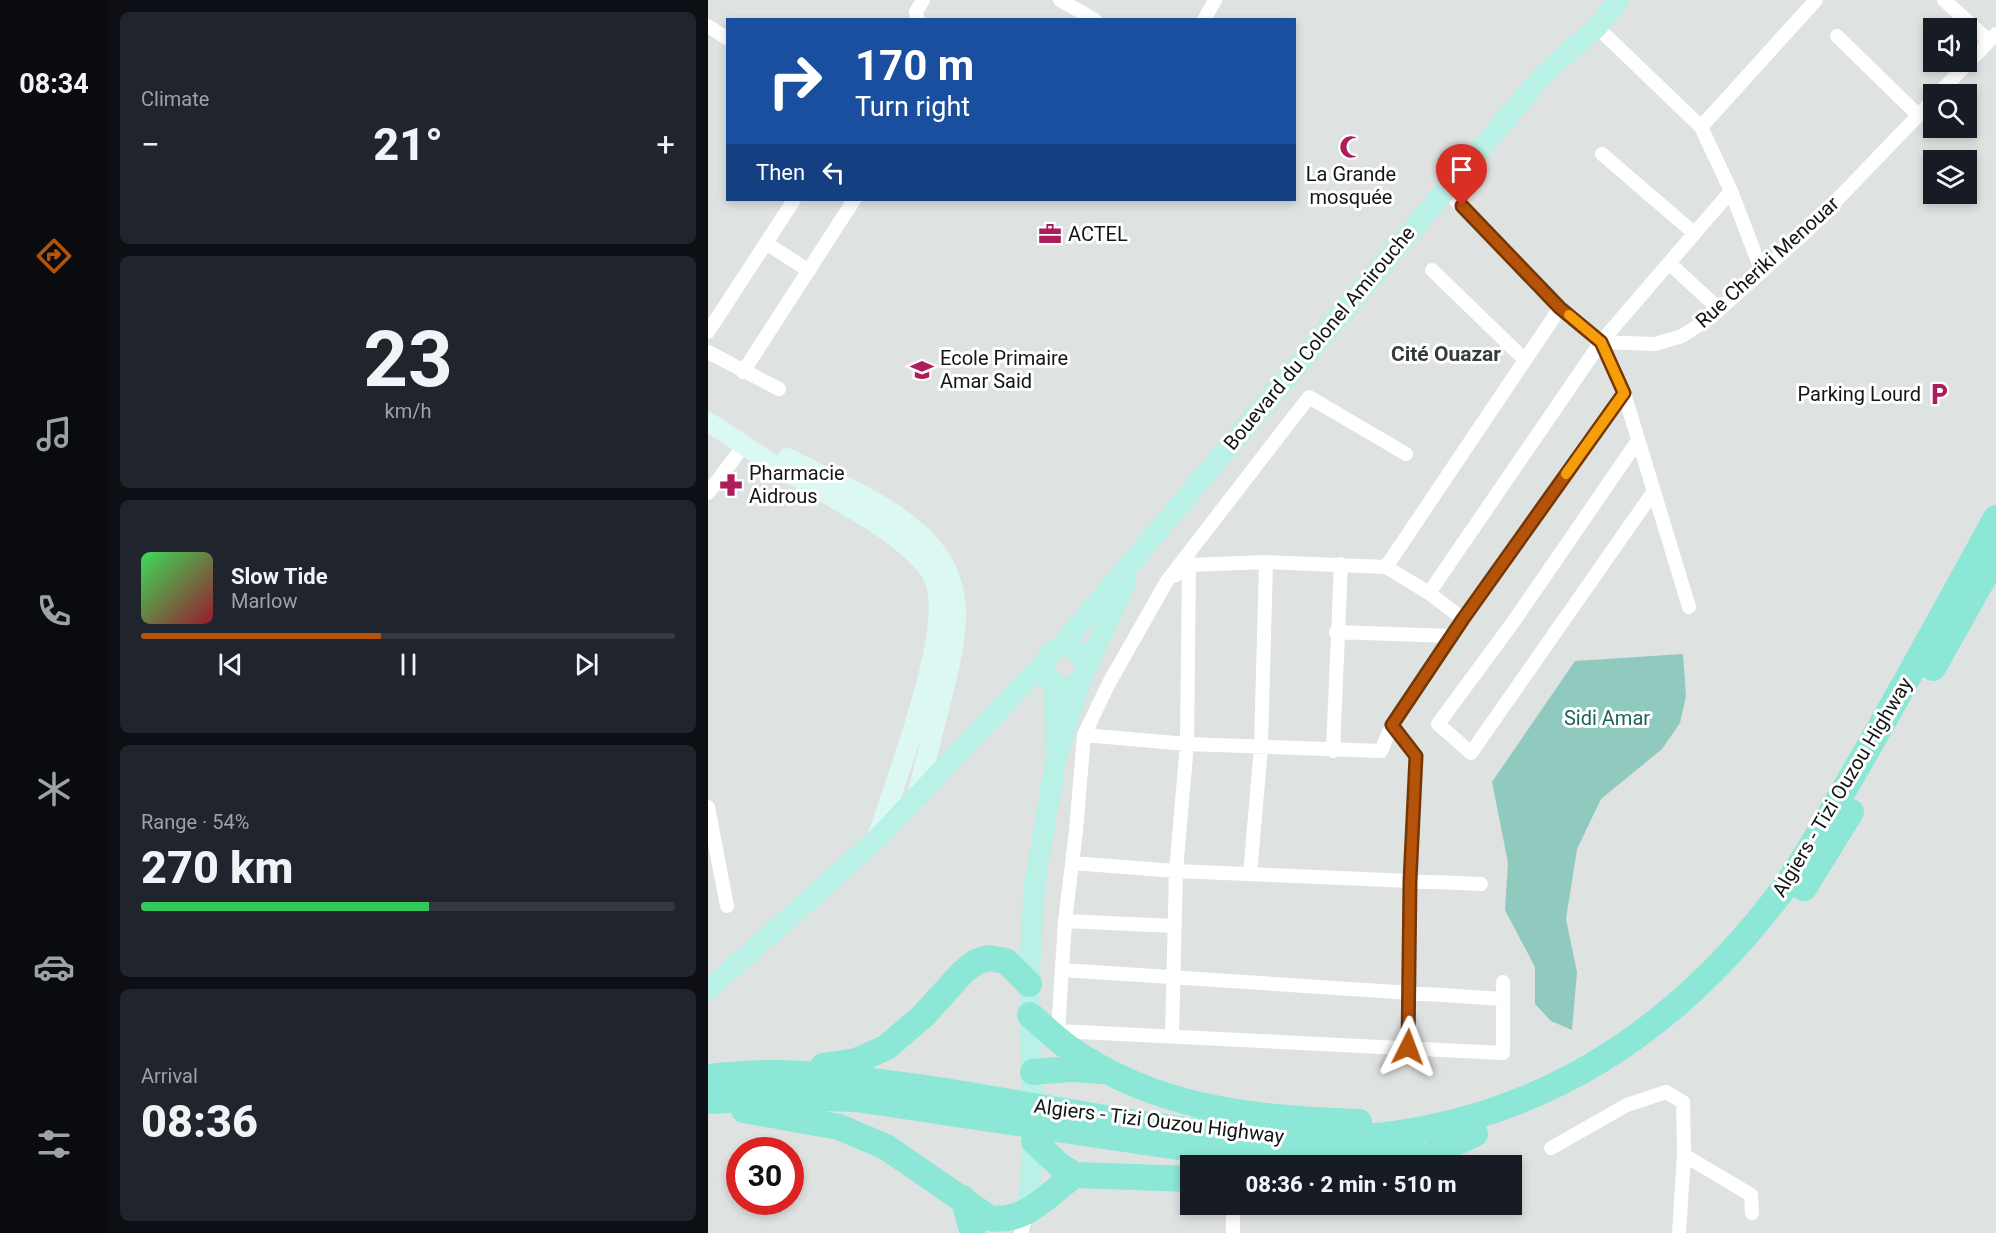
<!DOCTYPE html>
<html lang="en">
<head>
<meta charset="utf-8">
<style>
	body { margin:0; font-family:Roboto,sans-serif; background:#20242c; color:#f1f3f6; height:100vh; display:flex; flex-direction:column; font-size:22px; white-space:nowrap }
	* { box-sizing:border-box; margin:0 }
	p { font-size:20px; color:#9ea1a6 }
	.icon { flex:none; width:33px; height:33px; fill:none; stroke:currentColor; stroke-width:2; stroke-linecap:round; stroke-linejoin:round }
	.map { position:relative; flex:1; overflow:hidden }
	.sheet { display:flex; flex-direction:column; gap:12px; padding:12px; background:#0d0f14; width:600px }
	.sheet>* { flex:none }
	.banner { position:absolute; left:18px; top:18px; width:570px; height:183px; border-radius:0px; box-shadow:0 3px 9px #0003; background:#1a4fa0; color:#fff; overflow:hidden }
	.controls { position:absolute; left:1215px; top:18px; display:grid; gap:12px }
	.controls a { display:grid; place-items:center; width:54px; height:54px; border-radius:0px; background:#171b24; box-shadow:0 3px 9px #0003; font-size:30px }
	.speed { position:absolute; left:18px; top:1137px; display:flex; gap:12px; font-size:30px; font-weight:700; text-align:center }
	.speed>* { display:grid; place-content:center; width:78px; height:78px; border-radius:50%; background:#171b24; box-shadow:0 3px 9px #0003; line-height:1 }
	.speed .limit { border:9px solid #d22; background:#fff; color:#111 }
	.pin { position:absolute; display:grid; place-items:center; width:51px; height:51px; color:#fff; margin:-62px -26px; border-radius:50% 50% 50% 0; rotate:-45deg; box-shadow:0 0 6px #0007 }
	.pin .icon { rotate:45deg }
	.me { position:absolute; width:66px; margin:-33px; rotate:3deg; stroke-linejoin:round; filter:drop-shadow(0 0 4px #0008) }
	.turn { display:flex; align-items:center; gap:21px; height:126px; padding:0 30px; font-size:27px }
	.turn .icon { width:78px; height:78px; stroke-width:2.5 }
	.turn b { display:block; font-size:42px; line-height:51px }
	.then { display:flex; align-items:center; height:57px; padding:0 30px; background:#0003; gap:12px; font-size:22px }
	.big { font-size:45px; font-weight:800; line-height:1.1 }
	.sheet .tile { flex:1; display:flex; flex-direction:column; justify-content:center; gap:9px; min-width:0; padding:0 21px; border-radius:9px; background:#20242c }
	.sheet .dial { align-items:center; gap:0 }
	.dial b { font-size:78px; line-height:1 }
	.song { display:flex; align-items:center; gap:18px }
	.cover { width:72px; height:72px; border-radius:9px; background:linear-gradient(135deg,hsl(130 70% 55%),hsl(350 70% 35%)) }
	.played { height:6px; border-radius:3px; background:linear-gradient(90deg,#b45309 45%,#363941 45%) }
	.keys { display:flex; justify-content:space-around; direction:ltr }
	.heat { display:flex; justify-content:space-between; align-items:center; font-size:33px; direction:ltr }
	.charge { height:9px; border-radius:4px; background:linear-gradient(90deg,#34c759 54%,#363941 0) }
	.trip { position:absolute; left:472px; top:1155px; width:342px; height:60px; border-radius:0px; background:#171b24; box-shadow:0 3px 9px #0003; font-weight:800; line-height:60px; text-align:center }
	main { display:flex; flex:1; min-height:0 }
	.tabs { display:flex; flex-direction:column; width:108px; justify-content:space-around; align-items:center; background:#090b0e; color:#9ea1a6 }
	.tabs .icon { width:42px; height:42px }
	.tabs .active { color:#b45309 }
	.tabs b { font-size:27px; color:#f1f3f6 }
	.map>svg:first-child { display:block }
</style>
</head>
<body>
<main>
<nav class="tabs">
<b>08:34</b>
<svg class="icon active" aria-label="directions" viewBox="0 0 24 24"><path d="M12 3l9 9-9 9-9-9zM9 14v-3h6M13 9l2 2-2 2"/></svg>
<svg class="icon" aria-label="music" viewBox="0 0 24 24"><path d="M9 18V5l10-2v13"/><circle cx="6" cy="18" r="3"/><circle cx="16" cy="16" r="3"/></svg>
<svg class="icon" aria-label="phone" viewBox="0 0 24 24"><path d="M5 4h4l2 5-3 2q2 4 5 5l2-3 5 2v4C11 20 4 13 5 4z"/></svg>
<svg class="icon" aria-label="climate" viewBox="0 0 24 24"><path d="M12 3v18M4 7l16 10M4 17L20 7"/></svg>
<svg class="icon" aria-label="car" viewBox="0 0 24 24"><path d="M5 17H2v-5l4-1 3-4h7l3 4 3 1v5h-3M9 17h6M6 11h13"/><circle cx="7" cy="17" r="2"/><circle cx="17" cy="17" r="2"/></svg>
<svg class="icon" aria-label="filters" viewBox="0 0 24 24"><path d="M4 7h16M4 17h16"/><circle cx="9" cy="7" r="2"/><circle cx="15" cy="17" r="2"/></svg>
</nav>
<section class="sheet">
<div class="tile"><p>Climate</p>
<div class="heat"><a>−</a><b class="big">21°</b><a>+</a></div>
</div>
<div class="tile dial"><b>23</b><p>km/h</p></div>
<div class="tile">
<div class="song"><i class="cover"></i><div><b>Slow Tide</b><p>Marlow</p></div></div>
<div class="played"></div>
<div class="keys"><svg class="icon" aria-label="previous" viewBox="0 0 24 24"><path d="M18 5L8 12l10 7zM5 5v14"/></svg><svg class="icon" aria-label="pause" viewBox="0 0 24 24"><path d="M8 5v14M16 5v14"/></svg><svg class="icon" aria-label="next" viewBox="0 0 24 24"><path d="M6 5l10 7-10 7zM19 5v14"/></svg></div>
</div>
<div class="tile"><p>Range · 54%</p><b class="big">270 km</b><div class="charge"></div></div>
<div class="tile"><p>Arrival</p><b class="big">08:36</b></div>
</section>
<div class="map">
<svg width="1288" height="1233" viewBox="0 0 1288 1233">
	<rect width="100%" height="100%" fill="#dee2e1"/>
	<path fill="#90cabe" d="M975 654 978 696 972 723 954 749 893 799 869 849 858 919 869 972 864 1030 843 1021 827 1004V967L797 910 800 863 784 782 867 661Z"/>
	<g fill="none" stroke-linecap="round" stroke-linejoin="round">
		<path stroke="#fff" stroke-width="14" d="M352 0 387 20
			M1236 0 1281 41
			M210 20 208 12 215 0
			M496 20 507 0
			M0 26 20 39
			M889 27 993 127 1108 0
			M1129 36 1210 115
			M1230 94 1288 34
			M993 127 1023 191 1054 272
			M894 154 986 233
			M737 189 852 308 893 342 947 344 974 336 1003 317 1099 231 1226 99
			M58 243 101 271
			M961 263 1011 309
			M724 270 816 359
			M0 332 86 200
			M893 342 916 393 981 607
			M0 352 71 389
			M35 372 146 200
			M929 442 806 621 730 724 763 753 946 491
			M698 454 601 397 459 581 401 683 376 735 368 831 357 921 350 1031 795 1053V982
			M0 493 37 444
			M678 567 721 593 755 619
			M468 575 481 565 558 562 678 567 852 308
			M721 593 893 342 1023 191
			M628 632 743 636
			M684 725 708 756 702 881 700 1047
			M376 735 479 744 673 751 684 725 743 636 916 393
			M625 751 633 564
			M0 807 19 906
			M364 863 468 871 773 884
			M542 874 553 747 558 562
			M357 921 466 926
			M355 970 795 999
			M464 1036 468 871 479 744 481 565
			M843 1148 919 1105 958 1092 975 1102 976 1155 971 1233
			M976 1155 1043 1195 1044 1213
			M525 1204V1233
			M313 1233 319 1213"/>
		<path stroke="#dcf8f3" stroke-width="20" d="M0 422C22 435 43 451 65 464 106 489 214 538 228 584 244 637 186 783 169 839
			M79 458C118 478 161 495 196 521 264 571 252 625 234 697 225 731 217 765 208 799"/>
		<path stroke="#baf1e6" stroke-width="21" d="M337 667a20 20 0 1 1 40 0a20 20 0 1 1-40 0Z
			M351 648 835 75 889 27 911 0
			M378 669 418 581
			M346 684 348 746
			M0 990 169 839 339 659
			M319 1213 326 1141 321 984 326 888 348 758 372 682"/>
		<path stroke="#8ce7d6" stroke-width="26" d="M1225 668 1288 556
			M1096 888 1143 812
			M322 1015C335 1026 347 1038 361 1048 448 1109 547 1119 651 1122
			M115 1066 148 1061 179 1047 215 1016 255 972 268 962 280 958 298 961 321 984
			M325 1072 363 1069 395 1071
			M0 1077C21 1075 43 1073 64 1073 117 1073 171 1082 223 1089 326 1105 428 1126 531 1136 752 1158 927 1078 1063 905 1093 868 1116 824 1140 783 1191 696 1239 607 1288 518
			M0 1101 79 1097 148 1099 544 1158 657 1157 704 1148
			M36 1110 131 1127 178 1147 281 1218C317 1224 339 1195 367 1175
			M326 1141 352 1166 367 1175 483 1179
			M697 1166 767 1134
			M255 1198 265 1233"/>
	</g>
	<g fill="none" stroke-linecap="round" stroke-linejoin="round">
		<g stroke="#753606" stroke-width="15">
			<path id="route" d="M700 1047 702 881 708 756 684 725 755 619 916 393 893 342 852 308 754 206"/>
		</g>
		<use href="#route" stroke="#b45309" stroke-width="10"/>
		<path stroke="#f59e0b" stroke-width="10" d="M858 474 916 393 893 342 861 315"/>
	</g>
	<defs>
		<g id="mosque-bare" transform="scale(1.8)"><path d="M3.5-4.9A6 6 0 1 0 3.5 4.9A5 5 0 1 1 3.5-4.9Z" fill="#ab1d5b" stroke="#fff" stroke-width="2.5" paint-order="stroke"/></g>
		<g id="office-bare" transform="scale(1.8)"><path d="M-6-3h4V-5.5h4V-3h4V5H-6ZM-1-4.5V-3h2v-1.5ZM-6 0V1H6V0Z" fill="#ab1d5b" stroke="#fff" stroke-width="2.5" paint-order="stroke"/></g>
		<g id="school-bare" transform="scale(1.8)"><path d="M0-5L7-2L0 1L-7-2ZM-4 1L0 2.5L4 1V4Q0 6-4 4Z" fill="#ab1d5b" stroke="#fff" stroke-width="2.5" paint-order="stroke"/></g>
		<g id="parking-bare" transform="scale(1.8)"><path d="M-3.5-5.5H1a3.5 3.5 0 0 1 0 7H-1V5.5H-3.5ZM-1-3.4V-.6H.8a1.4 1.4 0 0 0 0-2.8Z" fill="#ab1d5b" stroke="#fff" stroke-width="2.5" paint-order="stroke"/></g>
		<g id="pharmacy-bare" transform="scale(1.8)"><path d="M-2-6h4v4h4v4h-4v4h-4v-4h-4v-4h4Z" fill="#ab1d5b" stroke="#fff" stroke-width="2.5" paint-order="stroke"/></g>
	</defs>
	<g fill-rule="evenodd">
		<use href="#mosque-bare" x="643" y="147"/>
		<use href="#office-bare" x="342" y="234"/>
		<use href="#school-bare" x="214" y="370"/>
		<use href="#parking-bare" x="1231" y="394"/>
		<use href="#pharmacy-bare" x="23" y="485"/>
	</g>
	<g text-anchor="middle" stroke-width="6" stroke-linejoin="round" paint-order="stroke">
		<g font-size="20" fill="#141515" stroke="#fff" text-anchor="start">
			<text x="643" y="181" text-anchor="middle">La Grande<tspan x="643" dy="23">mosquée</tspan></text>
			<text x="360" y="241">ACTEL</text>
			<text x="232" y="365">Ecole Primaire<tspan x="232" dy="23">Amar Said</tspan></text>
			<text x="1213" y="401" text-anchor="end">Parking Lourd</text>
			<text x="41" y="480">Pharmacie<tspan x="41" dy="23">Aidrous</tspan></text>
		</g>
		<g font-size="20" fill="#141515" stroke="#fff">
			<text transform="translate(1059 262) rotate(-42)" y="7">Rue Cheriki Menouar</text>
			<text transform="translate(611 338) rotate(-50)" y="7">Bouevard du Colonel Amirouche</text>
			<text transform="translate(1134 787) rotate(-59)" y="7">Algiers - Tizi Ouzou Highway</text>
			<text transform="translate(451 1121) rotate(7)" y="7">Algiers - Tizi Ouzou Highway</text>
		</g>
		<g font-size="20" fill="#1d6257" stroke="#fff">
			<text x="899" y="725">Sidi Amar</text>
		</g>
		<g font-size="21" font-weight="bold" fill="#383b3b" stroke="#fff">
			<text x="738" y="361">Cité Ouazar</text>
		</g>
	</g>
</svg>
<div class="controls">
<a><svg class="icon" aria-label="sound" viewBox="0 0 24 24"><path d="M4 9h4l5-4v14l-5-4H4zM17 9q2 3 0 6"/></svg></a>
<a><svg class="icon" aria-label="search" viewBox="0 0 24 24"><circle cx="10" cy="10" r="6"/><path d="M15 15l6 6"/></svg></a>
<a><svg class="icon" aria-label="layers" viewBox="0 0 24 24"><path d="M12 4l9 5-9 5-9-5zM3 14l9 5 9-5"/></svg></a>
</div>
<div class="speed"><div class="limit">30</div></div>
<div class="pin" style="left:754px;top:206px;background:#d93025"><svg class="icon" aria-label="arrive" viewBox="0 0 24 24"><path d="M6 21V4h12l-3 4 3 4H6"/></svg></div>
<svg class="me" style="left:700px;top:1047px" viewBox="-20 -20 40 40"><path d="M0-17L14 15 0 8-14 15z" fill="#b45309" stroke="#fff" stroke-width="4"/></svg>
<div class="trip">08:36 · 2 min · 510 m</div>
<div class="banner">
<div class="turn"><svg class="icon" aria-label="right" viewBox="0 0 24 24"><path d="M7 20v-9h11M14 6l5 5-5 5"/></svg><div><b>170 m</b>Turn right</div></div>
<div class="then">Then<svg class="icon" aria-label="left" viewBox="0 0 24 24"><path d="M17 20v-9H6M10 6l-5 5 5 5"/></svg></div>
</div>
</div>
</main>
</body>
</html>
